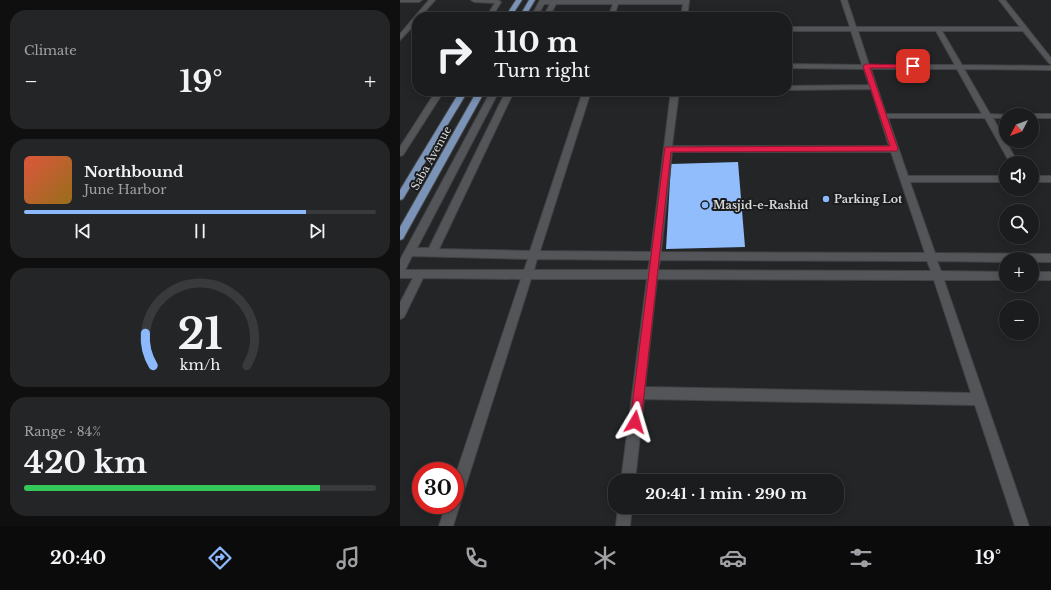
<!DOCTYPE html>
<html lang="en">
<head>
<meta charset="utf-8">
<style>
	body { margin:0; font-family:"Libre Baskerville",serif; background:#242526; color:#f1f3f6; height:100vh; display:flex; flex-direction:column; font-size:15px; white-space:nowrap }
	* { box-sizing:border-box; margin:0 }
	p { font-size:13px; color:#a0a1a4 }
	.icon { flex:none; width:22px; height:22px; fill:none; stroke:currentColor; stroke-width:2; stroke-linecap:round; stroke-linejoin:round }
	.map { position:relative; flex:1; overflow:hidden }
	.sheet { display:flex; flex-direction:column; gap:10px; padding:10px; background:#0f0f10; width:400px }
	.sheet>* { flex:none }
	.top-card { position:absolute; left:12px; top:12px; width:380px; height:84px; border-radius:16px; box-shadow:0 2px 10px #0003,0 0 0 1px #393a3b; background:#1b1c1d; color:#f1f3f6; overflow:hidden }
	.needle { width:26px; rotate:229deg }
	.tools { position:absolute; left:599px; top:108px; display:grid; gap:8px }
	.tools a { display:grid; place-items:center; width:40px; height:40px; border-radius:50%; background:#1b1c1d; box-shadow:0 2px 10px #0003,0 0 0 1px #393a3b; font-size:20px }
	.speed { position:absolute; left:12px; top:462px; display:flex; gap:8px; font-size:20px; font-weight:700; text-align:center }
	.speed>* { display:grid; place-content:center; width:52px; height:52px; border-radius:50%; background:#1b1c1d; box-shadow:0 2px 10px #0003,0 0 0 1px #393a3b; line-height:1 }
	.speed .limit { border:6px solid #d22; background:#fff; color:#111 }
	.pin { position:absolute; display:grid; place-items:center; width:34px; height:34px; color:#fff; margin:-17px; border-radius:8px; box-shadow:0 2px 6px #0006 }
	.me { position:absolute; width:44px; margin:-22px; rotate:7deg; stroke-linejoin:round; filter:drop-shadow(0 0 3px #0008) }
	.turn { display:flex; align-items:center; gap:14px; height:84px; padding:0 16px; font-size:18px }
	.turn .icon { width:52px; height:52px; stroke-width:2.5 }
	.turn b { display:block; font-size:28px; line-height:34px }
	.big { font-size:30px; font-weight:700; line-height:1.1 }
	.sheet .card { flex:1; display:flex; flex-direction:column; justify-content:center; gap:6px; min-width:0; padding:0 14px; border-radius:16px; background:#242526 }
	.sheet .dial { align-items:center; gap:0 }
	.dial svg { height:104px; overflow:visible; fill:none; stroke:#393a3b; stroke-width:7; stroke-linecap:round; text-anchor:middle }
	.dial text { fill:#f1f3f6; stroke:none }
	.song { display:flex; align-items:center; gap:12px }
	.cover { width:48px; height:48px; border-radius:6px; background:linear-gradient(135deg,hsl(10 70% 55%),hsl(40 70% 35%)) }
	.played { height:4px; border-radius:2px; background:linear-gradient(90deg,#8cb9fc 80%,#393a3b 80%) }
	.keys { display:flex; justify-content:space-around; direction:ltr }
	.heat { display:flex; justify-content:space-between; align-items:center; font-size:22px; direction:ltr }
	.charge { height:6px; border-radius:3px; background:linear-gradient(90deg,#34c759 84%,#393a3b 0) }
	.trip { position:absolute; left:208px; top:474px; width:236px; height:40px; border-radius:16px; background:#1b1c1d; box-shadow:0 2px 10px #0003,0 0 0 1px #393a3b; font-weight:700; line-height:40px; text-align:center }
	.dock { display:flex; height:64px; justify-content:space-around; align-items:center; background:#0b0b0c; color:#a0a1a4 }
	.dock .icon { width:28px; height:28px }
	.dock .on { color:#8cb9fc }
	.dock b { font-size:18px; color:#f1f3f6 }
	main { display:flex; flex:1; min-height:0 }
	.map>svg:first-child { display:block }
</style>
</head>
<body>
<main>
<section class="sheet">
<div class="card"><p>Climate</p>
<div class="heat"><a>−</a><b class="big">19°</b><a>+</a></div>
</div>
<div class="card">
<div class="song"><i class="cover"></i><div><b>Northbound</b><p>June Harbor</p></div></div>
<div class="played"></div>
<div class="keys"><svg class="icon" aria-label="previous" viewBox="0 0 24 24"><path d="M18 5L8 12l10 7zM5 5v14"/></svg><svg class="icon" aria-label="pause" viewBox="0 0 24 24"><path d="M8 5v14M16 5v14"/></svg><svg class="icon" aria-label="next" viewBox="0 0 24 24"><path d="M6 5l10 7-10 7zM19 5v14"/></svg></div>
</div>
<div class="card dial"><svg viewBox="0 0 100 80">
<path d="M14 69A42 42 0 1 1 86 69"/>
<path d="M14 69A42 42 0 0 1 8 44" stroke="#8cb9fc"/>
<text x="50" y="56" font-size="32" font-weight="700">21</text>
<text x="50" y="72" font-size="11">km/h</text>
</svg></div>
<div class="card"><p>Range · 84%</p><b class="big">420 km</b><div class="charge"></div></div>
</section>
<div class="map">
<svg width="651" height="526" viewBox="0 0 651 526">
	<rect width="100%" height="100%" fill="#242527"/>
	<path fill="#92bdfd" d="M338 162 345 247 266 249 271 164Z"/>
	<g fill="none" stroke-linecap="round" stroke-linejoin="round">
		<g stroke="#424345" stroke-width="2">
			<path id="minor" d="M0 0H22L19 2H0Z
				M29 0H35L20 17H17V22L0 40V34Z
				M71 0H98L101 2 92 17H86L95 3 74 2Z
				M140 0H289V2L287 17H281L283 4H218L214 17H208L213 4H156L149 17H143L150 4H144L137 17H131Z
				M441 0H447L456 27H620L599 0H605L651 58V64L649 63 623 31H542L562 65 651 66V70L564 69 590 114 609 115H606V118H593L618 163H610L585 118H488L508 176H606V182H510L535 253 651 254V262H632V259H606V262L537 261 541 271 606 272V280H544L629 526H615L575 405 244 399 235 481H221L247 279H131L53 526H39L46 505H55V477L121 279 23 278 4 317 0 319V303L13 278H0V260L91 91H99L17 248H29L106 91H114L39 249 130 251 183 91H191L140 251 251 252 271 91H279L272 146H489L471 89 387 90V86L469 85 464 69 387 68V64L462 65 451 31H387V27H450ZM458 31H536L555 65H469ZM471 69H557L582 114H486ZM272 152H491L525 253 261 252ZM12 256 128 259 124 270H5ZM137 259 250 260 248 270H134ZM260 260 527 261 531 271 258 270ZM257 279 534 280 571 393 245 387Z
				M36 91H44L3 155 0 156V147Z
				M632 114H651V118H632V115H629Z
				M632 176H651V182H632Z
				M632 272H651V280H632Z
				M218 507H232L230 526H216Z"/>
		</g>
		<g stroke="#424345" stroke-width="2">
			<path id="major" d="M116 0H122L111 17H105Z
				M129 0H135L125 17H119Z
				M60 91H68L3 199 0 200V190Z
				M77 91H85L3 239 0 240V227Z"/>
		</g>
		<use href="#minor" fill="#545558" fill-rule="evenodd"/>
		<use href="#major" fill="#7b93b7" fill-rule="evenodd"/>
	</g>
	<path fill="#e11d48" stroke="#92132f" d="M466 64 513 65 516 66 513 68H470L498 149 497 151 271 152 241 422 239 426 235 428 231 426 230 422 265 147 490 146 463 66Z"/>
	<g fill="#8cb9fc" stroke="#1a1c1e" stroke-width="1.5">
		<circle cx="426" cy="199" r="4"/>
		<circle cx="305" cy="205" r="4"/>
	</g>
	<g text-anchor="middle" stroke-width="4" stroke-linejoin="round" paint-order="stroke">
		<g font-size="11" fill="#d8d8da" stroke="#1a1c1e">
			<text transform="translate(31 158) rotate(-61)" y="4">Saba Avenue</text>
		</g>
		<g font-size="11" font-weight="bold" fill="#d8d8da" stroke="#1a1c1e" text-anchor="start">
			<text x="434" y="203">Parking Lot</text>
			<text x="313" y="209">Masjid-e-Rashid</text>
		</g>
	</g>
</svg>
<div class="tools">
<a><svg class="needle" viewBox="-14 -14 28 28"><path d="M0-13l5 13h-10z" fill="#e53935"/><path d="M0 13l5-13h-10z" fill="#a0a1a4"/></svg></a>
<a><svg class="icon" aria-label="sound" viewBox="0 0 24 24"><path d="M4 9h4l5-4v14l-5-4H4zM17 9q2 3 0 6"/></svg></a>
<a><svg class="icon" aria-label="search" viewBox="0 0 24 24"><circle cx="10" cy="10" r="6"/><path d="M15 15l6 6"/></svg></a>
<a>+</a>
<a>−</a>
</div>
<div class="speed"><div class="limit">30</div></div>
<div class="pin" style="left:513px;top:66px;background:#d93025"><svg class="icon" aria-label="arrive" viewBox="0 0 24 24"><path d="M6 21V4h12l-3 4 3 4H6"/></svg></div>
<svg class="me" style="left:235px;top:422px" viewBox="-20 -20 40 40"><path d="M0-17L14 15 0 8-14 15z" fill="#e11d48" stroke="#fff" stroke-width="4"/></svg>
<div class="trip">20:41 · 1 min · 290 m</div>
<div class="top-card">
<div class="turn"><svg class="icon" aria-label="right" viewBox="0 0 24 24"><path d="M7 20v-9h11M14 6l5 5-5 5"/></svg><div><b>110 m</b>Turn right</div></div>
</div>
</div>
</main>
<nav class="dock">
<b>20:40</b>
<svg class="icon on" aria-label="directions" viewBox="0 0 24 24"><path d="M12 3l9 9-9 9-9-9zM9 14v-3h6M13 9l2 2-2 2"/></svg>
<svg class="icon" aria-label="music" viewBox="0 0 24 24"><path d="M9 18V5l10-2v13"/><circle cx="6" cy="18" r="3"/><circle cx="16" cy="16" r="3"/></svg>
<svg class="icon" aria-label="phone" viewBox="0 0 24 24"><path d="M5 4h4l2 5-3 2q2 4 5 5l2-3 5 2v4C11 20 4 13 5 4z"/></svg>
<svg class="icon" aria-label="climate" viewBox="0 0 24 24"><path d="M12 3v18M4 7l16 10M4 17L20 7"/></svg>
<svg class="icon" aria-label="car" viewBox="0 0 24 24"><path d="M5 17H2v-5l4-1 3-4h7l3 4 3 1v5h-3M9 17h6M6 11h13"/><circle cx="7" cy="17" r="2"/><circle cx="17" cy="17" r="2"/></svg>
<svg class="icon" aria-label="filters" viewBox="0 0 24 24"><path d="M4 7h16M4 17h16"/><circle cx="9" cy="7" r="2"/><circle cx="15" cy="17" r="2"/></svg>
<b>19°</b>
</nav>
</body>
</html>
